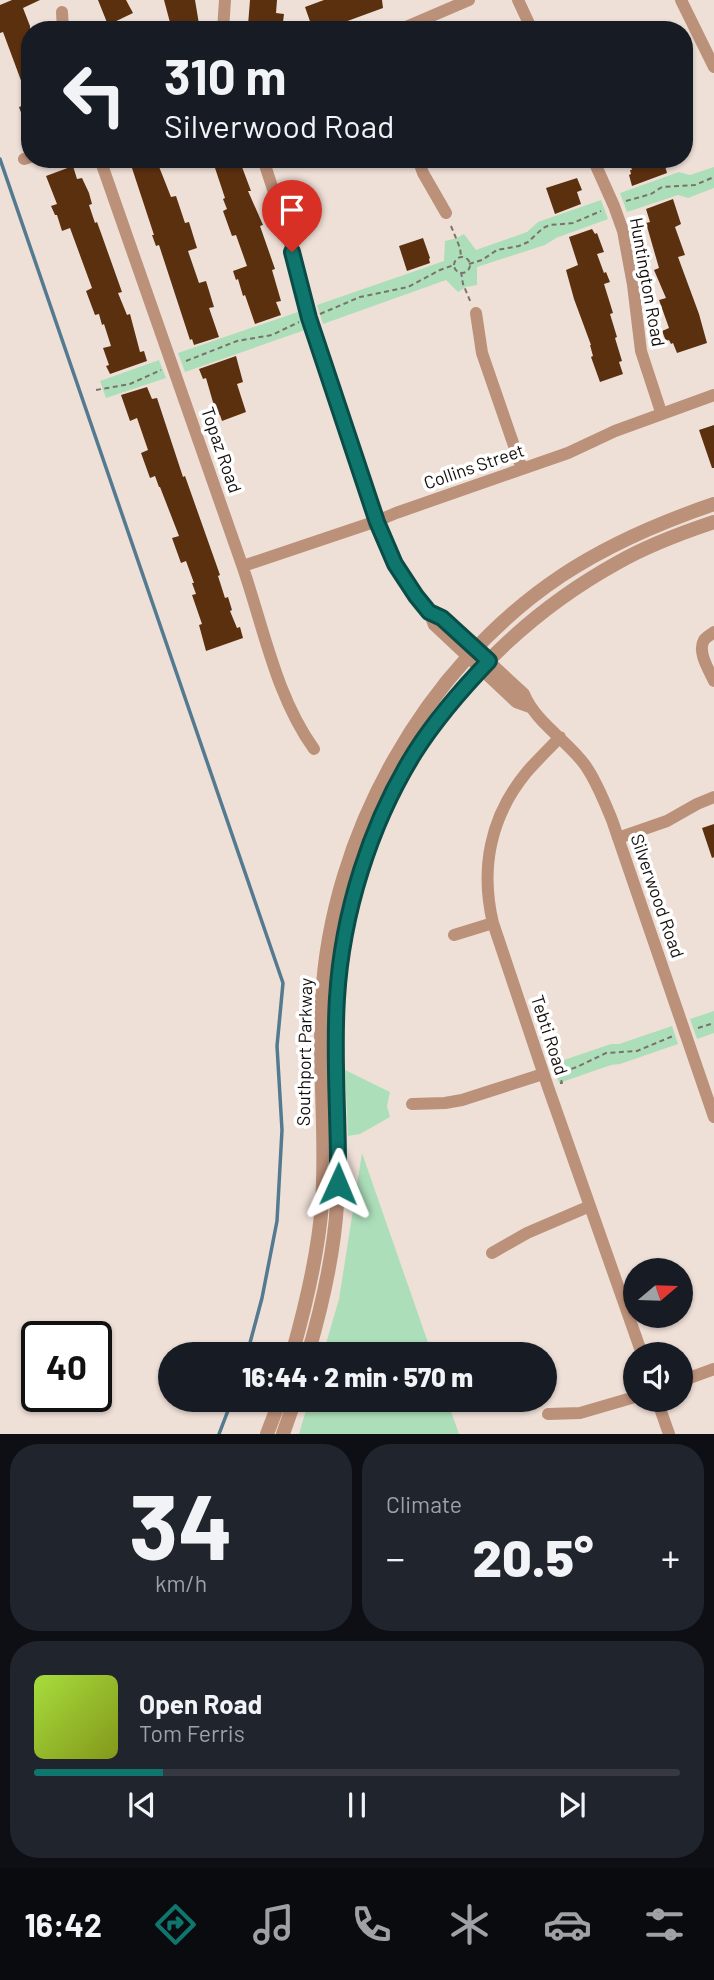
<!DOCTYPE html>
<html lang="en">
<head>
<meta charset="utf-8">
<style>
	body { margin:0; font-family:Barlow,sans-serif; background:#20242c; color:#f1f3f6; height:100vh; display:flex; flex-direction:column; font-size:26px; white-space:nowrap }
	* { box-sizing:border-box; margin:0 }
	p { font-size:23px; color:#9ea1a6 }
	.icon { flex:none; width:38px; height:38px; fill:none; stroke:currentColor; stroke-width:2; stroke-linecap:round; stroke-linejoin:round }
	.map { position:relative; height:1434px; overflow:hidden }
	.panel { display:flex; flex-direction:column; gap:10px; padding:10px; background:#0d0f14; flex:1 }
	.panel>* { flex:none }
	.banner { position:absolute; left:21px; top:21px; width:672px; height:147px; border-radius:28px; box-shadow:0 2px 5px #0004; background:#171b24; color:#f1f3f6; overflow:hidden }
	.needle { width:46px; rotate:71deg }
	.controls { position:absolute; left:623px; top:1258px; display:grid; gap:14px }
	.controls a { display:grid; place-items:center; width:70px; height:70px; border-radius:50%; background:#171b24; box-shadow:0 2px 5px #0004; font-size:35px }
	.speed { position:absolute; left:21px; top:1321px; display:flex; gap:14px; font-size:35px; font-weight:700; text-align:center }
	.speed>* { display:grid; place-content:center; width:91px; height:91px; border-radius:50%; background:#171b24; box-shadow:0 2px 5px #0004; line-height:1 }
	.speed .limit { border:4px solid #111; border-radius:10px; background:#fff; color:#111 }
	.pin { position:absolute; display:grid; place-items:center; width:60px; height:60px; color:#fff; margin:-72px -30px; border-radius:50% 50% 50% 0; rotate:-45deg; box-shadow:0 0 7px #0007 }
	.pin .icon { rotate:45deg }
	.me { position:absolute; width:77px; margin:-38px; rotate:1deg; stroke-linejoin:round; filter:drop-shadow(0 0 5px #0008) }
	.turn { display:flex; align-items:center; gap:24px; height:147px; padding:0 28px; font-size:32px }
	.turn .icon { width:91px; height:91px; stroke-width:2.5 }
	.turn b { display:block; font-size:49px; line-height:60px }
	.big { font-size:52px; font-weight:800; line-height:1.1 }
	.panel .tile { flex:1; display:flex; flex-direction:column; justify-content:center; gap:10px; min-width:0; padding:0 24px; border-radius:28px; background:#20242c }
	.panel .dial { align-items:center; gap:0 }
	.dial b { font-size:91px; line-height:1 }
	.song { display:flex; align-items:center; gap:21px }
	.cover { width:84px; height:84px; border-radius:10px; background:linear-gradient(135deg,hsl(80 70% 55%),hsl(70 70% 35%)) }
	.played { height:7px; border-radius:4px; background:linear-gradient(90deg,#0f766e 20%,#363941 20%) }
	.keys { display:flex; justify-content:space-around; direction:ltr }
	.heat { display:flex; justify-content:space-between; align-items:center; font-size:38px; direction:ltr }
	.panel .tiles { flex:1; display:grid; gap:10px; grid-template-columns:1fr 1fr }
	.tile:last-child { grid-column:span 2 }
	.trip { position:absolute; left:158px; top:1342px; width:399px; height:70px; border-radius:35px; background:#171b24; box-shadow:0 2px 5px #0004; font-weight:800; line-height:70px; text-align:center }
	.menu { display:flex; height:112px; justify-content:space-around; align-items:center; background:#090b0e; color:#9ea1a6 }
	.menu .icon { width:49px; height:49px }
	.menu .current { color:#0f766e }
	.menu b { font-size:32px; color:#f1f3f6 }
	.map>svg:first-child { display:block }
</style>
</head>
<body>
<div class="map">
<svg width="714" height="1434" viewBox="0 0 714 1434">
	<rect width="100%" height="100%" fill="#efe0d7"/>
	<path fill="#acdeba" d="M714 167V188L688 198 678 195 627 212 620 193 679 172 690 175Z
		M601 200 608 219 556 238 545 245 477 267V285L466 287 458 292 446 280 323 324 317 305 444 261 445 241 457 238 464 234 476 250 527 232 538 222Z
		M298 312 305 330 185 372 178 353Z
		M159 360 166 378 106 398 100 381Z
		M714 1011V1033L697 1039 690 1019Z
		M672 1026 678 1044 620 1064 611 1065 559 1083 552 1064 611 1044H619Z
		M345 1070 390 1092 387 1106 390 1117 360 1134 348 1136Z
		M362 1153 432 1354H323L339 1299Z
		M309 1400H447L459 1434H299Z"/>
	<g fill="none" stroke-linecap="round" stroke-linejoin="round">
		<path stroke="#537a90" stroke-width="3.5" d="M0 159 283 983 277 1046 282 1130 277 1221 262 1298 247 1354
			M219 1434 232 1400"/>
	</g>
	<path fill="#5b300f" d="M12 0H40L23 8 30 26 29 102 3 32 0 33V5Z
		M98 0H126L133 13 108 25Z
		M164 0H195L200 30H172Z
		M250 0H277L276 13 284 14 282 30H256V25H248Z
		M324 0H382L383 8 342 23 341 21 313 30 305 7Z
		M30 103V134H29L19 107Z
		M129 159H156L171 197 176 196 185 223 189 222 197 248 188 251 199 283 206 281 214 307 209 308 219 337 194 345 192 339 190 340 159 245 156 246 152 235H154Z
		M212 159H239L251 191H248L263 225 260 226 275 269 272 270 281 301 276 302 281 315 255 324 245 295 243 296 238 279 236 280 233 271 247 266 236 235 232 236 223 211 227 209 223 199 225 198Z
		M628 159H663L667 173 632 186 629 175 631 174 630 170H632Z
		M73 166 77 179 82 178 89 193 92 204 89 205 95 223 97 222 101 233 122 292 118 293 127 315 130 314 140 352 144 351 147 361 110 374 106 366 109 365 103 348 111 346 104 324 102 325 99 314 95 315 86 291 92 288 70 228 62 231 57 215H55L51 206 57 204 46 176Z
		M577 178 582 190 577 192 581 204 555 214 546 188Z
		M673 199 681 224 675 227 685 255 678 257 699 314 707 343 677 353 673 343 671 344 669 340 666 341 662 331 669 328 659 300 666 298 654 270 659 268 646 223 650 222 646 209Z
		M592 229 595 234 597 233 604 252 597 254 604 273 606 272 610 282 604 284 613 313 610 314 617 337 615 338 622 361 619 362 623 374 600 382 591 357 593 356 590 345H591L574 299 566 270 578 265 569 237Z
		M423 238 430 258 429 259 430 263 407 271 399 246Z
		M236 356 243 382 237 384 246 412 222 421 220 415 217 416 206 378 203 379 199 369Z
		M147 387 152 399 157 398 183 477 185 476 220 575 218 576 225 598 228 597 232 610 230 611 237 628 240 627 243 638 206 651 199 625 202 624 192 595 196 594 192 583H194L186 561 181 563 172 538 179 536 160 487H159L155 476 150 478 141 453 148 450 137 418 130 421 121 395Z
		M714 425V468H712L699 430Z
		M714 824V857L712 858 702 828Z"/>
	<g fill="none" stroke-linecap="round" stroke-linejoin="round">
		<path stroke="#7c726d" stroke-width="2" stroke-dasharray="5 3.5" stroke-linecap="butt" d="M626 201 651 194 662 187 695 185 714 177
			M451 226 460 248 461 256
			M454 265a8 8 0 1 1 16 0a8 8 0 1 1-16 0Z
			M469 264 482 260 497 250 519 246 528 242 543 228 550 225 573 223 601 211
			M461 272 463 284 471 303
			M320 314 360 297 408 287 440 270 454 265
			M186 361 237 341 272 335 299 322
			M96 390 130 384 161 370
			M698 1028 714 1023
			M560 1083H562L559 1073 577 1067 606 1053 637 1051 673 1036"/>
		<path stroke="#bc917a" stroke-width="12" d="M518 0 532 30
			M681 0 714 67
			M62 12 63 30
			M223 30 225 0
			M399 30 469 0
			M24 159 30 157
			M100 159C147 293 194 427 241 562 263 624 275 695 314 749
			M263 159 286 229 309 318 377 521 395 564 429 612
			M418 159 423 173 446 213
			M593 159 614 206 623 231 633 285 641 351 661 412
			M476 313 482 353 522 469
			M243 566 377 521 396 513 568 453 615 431 714 395
			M714 632C713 633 705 638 704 640 697 652 709 670 714 681
			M530 707 516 702 434 625 429 612 442 618 524 694C536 723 567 740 585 765 597 782 604 801 612 820L714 1117
			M560 737C549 749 536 761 526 773 490 817 480 869 493 923L548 1087 642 1354
			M618 838 667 821 697 804 714 797
			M454 935 493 923
			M412 1104 445 1103 462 1100 543 1074
			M492 1253 527 1233 590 1206
			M681 1381 714 1369
			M657 1400 669 1434
			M548 1414 580 1413 635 1397"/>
		<path stroke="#bc917a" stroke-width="14" d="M292 1354C306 1305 318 1255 322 1204 327 1136 318 1067 322 998 331 834 425 667 561 576 609 544 661 522 714 504
			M308 1354C322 1306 334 1255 337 1204 341 1135 332 1067 337 998 349 814 456 652 617 563 648 545 681 533 714 522
			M267 1434 280 1400
			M283 1434 295 1400"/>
	</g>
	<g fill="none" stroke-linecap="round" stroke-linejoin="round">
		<g stroke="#0a4d48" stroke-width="18">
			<path id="route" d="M292 252 309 318 377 522 395 564 416 596 429 612 442 618 489 661C462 689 436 719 415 752 370 824 342 914 337 998 333 1060 339 1122 338 1184"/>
		</g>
		<use href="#route" stroke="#0f766e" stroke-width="12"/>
	</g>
	<g text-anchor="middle" stroke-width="7" stroke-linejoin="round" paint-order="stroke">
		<g font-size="18" fill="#130e0c" stroke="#fff">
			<text transform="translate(647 282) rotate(80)" y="6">Huntington Road</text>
			<text transform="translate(221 450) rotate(71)" y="6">Topaz Road</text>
			<text transform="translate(474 467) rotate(-19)" y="6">Collins Street</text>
			<text transform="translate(657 896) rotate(71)" y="6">Silverwood Road</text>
			<text transform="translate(549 1035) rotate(72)" y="6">Tebti Road</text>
			<text transform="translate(305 1052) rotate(-89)" y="6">Southport Parkway</text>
		</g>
	</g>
</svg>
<div class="controls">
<a><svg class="needle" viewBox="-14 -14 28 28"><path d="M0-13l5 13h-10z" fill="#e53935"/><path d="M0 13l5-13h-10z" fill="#9ea1a6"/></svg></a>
<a><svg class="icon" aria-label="sound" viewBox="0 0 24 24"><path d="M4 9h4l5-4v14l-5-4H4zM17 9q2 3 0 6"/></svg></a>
</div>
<div class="speed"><div class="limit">40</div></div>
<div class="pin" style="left:292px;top:252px;background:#d93025"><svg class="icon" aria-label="arrive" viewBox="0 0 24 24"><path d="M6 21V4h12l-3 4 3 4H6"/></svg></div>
<svg class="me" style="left:338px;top:1184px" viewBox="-20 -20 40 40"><path d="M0-17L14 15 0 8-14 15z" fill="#0f766e" stroke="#fff" stroke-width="4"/></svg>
<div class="trip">16:44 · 2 min · 570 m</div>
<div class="banner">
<div class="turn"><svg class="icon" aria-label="left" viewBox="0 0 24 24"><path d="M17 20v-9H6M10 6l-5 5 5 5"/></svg><div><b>310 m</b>Silverwood Road</div></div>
</div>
</div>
<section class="panel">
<div class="tiles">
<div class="tile dial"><b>34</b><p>km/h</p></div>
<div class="tile"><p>Climate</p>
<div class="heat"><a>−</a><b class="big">20.5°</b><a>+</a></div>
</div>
<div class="tile">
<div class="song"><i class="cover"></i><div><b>Open Road</b><p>Tom Ferris</p></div></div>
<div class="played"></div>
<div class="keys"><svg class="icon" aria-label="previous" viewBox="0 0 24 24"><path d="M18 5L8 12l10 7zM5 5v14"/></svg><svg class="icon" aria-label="pause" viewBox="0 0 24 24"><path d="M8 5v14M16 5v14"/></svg><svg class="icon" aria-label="next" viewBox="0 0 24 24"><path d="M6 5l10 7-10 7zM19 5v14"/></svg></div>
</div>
</div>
</section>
<nav class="menu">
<b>16:42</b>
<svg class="icon current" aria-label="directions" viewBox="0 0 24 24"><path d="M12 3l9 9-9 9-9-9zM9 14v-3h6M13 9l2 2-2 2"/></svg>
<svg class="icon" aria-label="music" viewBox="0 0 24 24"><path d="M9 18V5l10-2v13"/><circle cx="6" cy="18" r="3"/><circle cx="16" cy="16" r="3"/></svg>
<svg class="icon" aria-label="phone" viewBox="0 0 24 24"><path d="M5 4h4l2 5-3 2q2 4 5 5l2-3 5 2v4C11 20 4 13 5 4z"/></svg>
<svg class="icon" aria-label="climate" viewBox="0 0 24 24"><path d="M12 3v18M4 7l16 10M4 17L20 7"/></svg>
<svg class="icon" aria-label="car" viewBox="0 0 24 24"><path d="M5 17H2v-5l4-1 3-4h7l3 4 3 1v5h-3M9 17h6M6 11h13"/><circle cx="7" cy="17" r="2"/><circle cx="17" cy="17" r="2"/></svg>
<svg class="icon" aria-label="filters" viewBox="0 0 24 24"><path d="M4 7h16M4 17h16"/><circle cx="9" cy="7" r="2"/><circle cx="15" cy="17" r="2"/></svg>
</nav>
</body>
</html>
